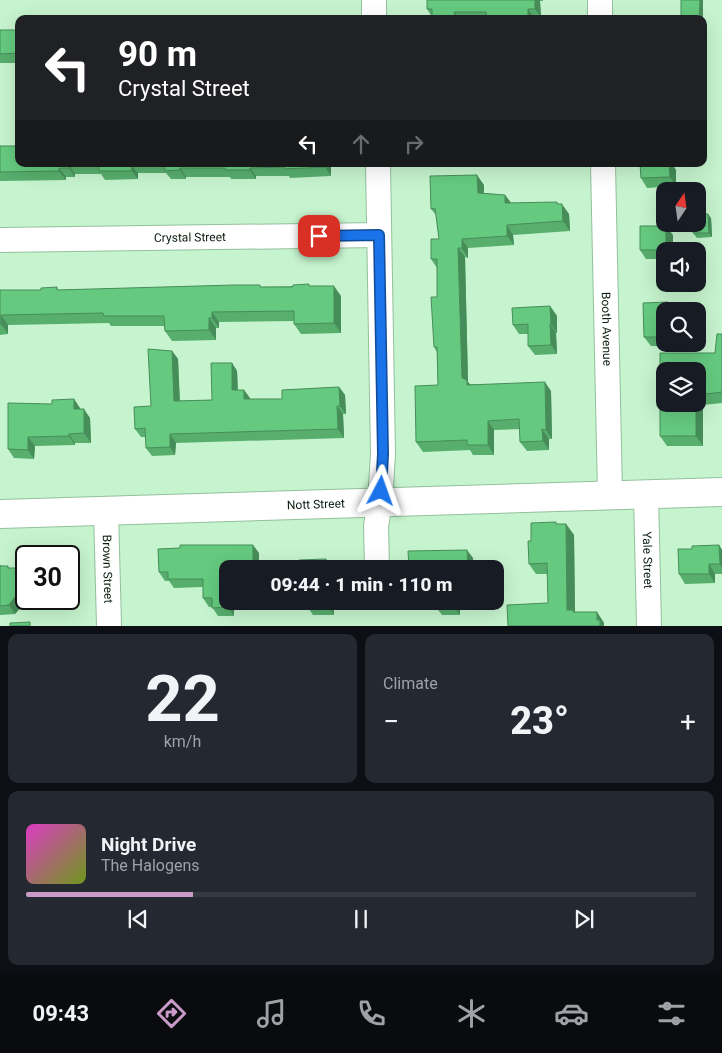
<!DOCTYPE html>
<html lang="en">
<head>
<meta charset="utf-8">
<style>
	body { margin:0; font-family:Roboto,sans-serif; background:#242831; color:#f1f3f6; height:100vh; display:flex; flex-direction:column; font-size:19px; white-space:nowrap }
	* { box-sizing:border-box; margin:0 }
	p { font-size:16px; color:#9ea1a6 }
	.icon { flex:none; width:28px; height:28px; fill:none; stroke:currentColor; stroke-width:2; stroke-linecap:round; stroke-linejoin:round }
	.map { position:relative; height:626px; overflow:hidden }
	.side { display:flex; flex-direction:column; gap:8px; padding:8px; background:#0d0f14; flex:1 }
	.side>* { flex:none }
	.top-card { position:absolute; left:15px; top:15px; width:692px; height:152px; border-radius:10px; box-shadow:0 5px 20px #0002; background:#202124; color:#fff; overflow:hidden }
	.needle { width:32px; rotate:13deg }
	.buttons { position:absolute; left:656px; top:182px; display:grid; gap:10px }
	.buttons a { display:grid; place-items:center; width:50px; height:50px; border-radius:10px; background:#171b24; box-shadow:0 5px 20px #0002; font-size:25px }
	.speed { position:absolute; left:15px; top:545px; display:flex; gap:10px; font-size:25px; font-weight:700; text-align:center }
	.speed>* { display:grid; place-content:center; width:65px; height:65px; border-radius:50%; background:#171b24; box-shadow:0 5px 20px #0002; line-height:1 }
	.speed .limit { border:2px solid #111; border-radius:8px; background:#fff; color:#111 }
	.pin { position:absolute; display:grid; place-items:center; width:42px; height:42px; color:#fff; margin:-21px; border-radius:10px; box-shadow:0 2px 8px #0006 }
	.me { position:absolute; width:55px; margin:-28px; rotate:4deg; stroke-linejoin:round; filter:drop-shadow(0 0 4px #0008) }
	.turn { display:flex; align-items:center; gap:18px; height:105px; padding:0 20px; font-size:22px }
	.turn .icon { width:65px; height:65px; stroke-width:2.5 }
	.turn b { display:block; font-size:35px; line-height:42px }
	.lanes { display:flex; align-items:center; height:48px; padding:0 20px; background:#0003; justify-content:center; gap:25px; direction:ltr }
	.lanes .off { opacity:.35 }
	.big { font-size:38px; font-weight:800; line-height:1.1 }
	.side .widget { flex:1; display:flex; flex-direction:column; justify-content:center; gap:8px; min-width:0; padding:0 18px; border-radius:10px; background:#242831 }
	.side .dial { align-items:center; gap:0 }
	.dial b { font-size:65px; line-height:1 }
	.song { display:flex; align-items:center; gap:15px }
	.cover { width:60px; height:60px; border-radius:8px; background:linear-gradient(135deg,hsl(310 70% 55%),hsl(80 70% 35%)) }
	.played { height:5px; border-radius:2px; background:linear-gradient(90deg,#c99bc9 25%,#363941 25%) }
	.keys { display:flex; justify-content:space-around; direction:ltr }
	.heat { display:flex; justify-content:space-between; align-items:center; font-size:28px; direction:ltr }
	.side .tiles { flex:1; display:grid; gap:8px; grid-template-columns:1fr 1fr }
	.widget:last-child { grid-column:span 2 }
	.trip { position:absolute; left:219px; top:560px; width:285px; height:50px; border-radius:10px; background:#171b24; box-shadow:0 5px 20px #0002; font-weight:800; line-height:50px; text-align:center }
	.dock { display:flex; height:80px; justify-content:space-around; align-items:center; background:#090b0e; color:#9ea1a6 }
	.dock .icon { width:35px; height:35px }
	.dock .current { color:#c99bc9 }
	.dock b { font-size:22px; color:#f1f3f6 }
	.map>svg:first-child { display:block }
</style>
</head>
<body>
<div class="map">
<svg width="722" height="626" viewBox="0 0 722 626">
	<rect width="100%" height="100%" fill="#c6f4ce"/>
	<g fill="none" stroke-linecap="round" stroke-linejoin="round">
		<g stroke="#94c09c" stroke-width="26">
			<g id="minor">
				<path d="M374 0V19"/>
				<path d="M600 0V19"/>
				<path id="s1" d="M603 164 610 495"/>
				<path id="s2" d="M0 240 379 235"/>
				<path id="s3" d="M646 494 649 626"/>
				<path id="s4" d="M106 511 109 626"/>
				<path d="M377 569 376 526 380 502 383 454 378 164"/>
			</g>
		</g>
		<g stroke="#94c09c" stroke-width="30">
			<g id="tertiary">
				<path id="s5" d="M0 514 722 492"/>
			</g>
		</g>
		<use href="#minor" stroke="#fff" stroke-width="24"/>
		<use href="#tertiary" stroke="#fff" stroke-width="28"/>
	</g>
	<path fill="#57ae6d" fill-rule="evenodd" d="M427 0H543V1H540L541 17 534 18V19H432V17L427 9Z
		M0 30H19V63H0Z
		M0 146 331 164V176L290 178 289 176H256V179H231L230 177H186V179H171L166 173H138V179L105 180 101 174H75V177H66V180L0 181Z
		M640 164H672L676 170V186L647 188 641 178Z
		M484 185V193L505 195 511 203 558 204 569 214 570 231 513 235 514 245 468 248V258L465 257 468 382 470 384 551 391 552 439H549V450L527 451 520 442V429L494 430V455H473L470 450 423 452 416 442 438 385 437 352 434 347 437 297V268L431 259 439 239 436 215 431 209Z
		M711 218 712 237 697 238 693 233Z
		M673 235V251H665V259H646L640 250Z
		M310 286 341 296V333L301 334 294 324V321L219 322V328H216V340L172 341 165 331 164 326H111L109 323 8 325V334L0 335V290H41L57 287 58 290Z
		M668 302 674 311H665V344H675V346H651L644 337Z
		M550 306 557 316V333H556L557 354 535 355 528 346V334H519L513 325Z
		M717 334H722V403L703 405V446H667L660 436V353H715ZM665 371H698V404H665Z
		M172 351 178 359 180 401 212 400 232 363 237 371 238 390H244L250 399H282L339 387 345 395 346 414H343L344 438 176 443 175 455 152 456 146 448V437H141L135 429 151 406Z
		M74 399 80 409 90 418 91 443H75V445L35 446 34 459 14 458 8 449 52 404Z
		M557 524H566L574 535 575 612H597L604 623V626L548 603V574H536L529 564 531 541Z
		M719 545 722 550V574H715V583L685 584 679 574 692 549Z
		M259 553V569H228V601L234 616H218L212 607H209L203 598V587L174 588 169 581H165L159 572Z
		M0 565 2 566 9 568H20L22 570H26V599H46L47 603H28L27 606H22L15 614 0 615Z
		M333 601 334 615H313L307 606Z
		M435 601H472V607L460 608V615H442L435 606Z"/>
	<path fill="#478d59" d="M535 0H540V1L541 17 535 9Z
		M700 0H703V19H699Z
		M528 9 534 18V19H528Z
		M454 12 460 19H455Z
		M325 164H331V176L325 167Z
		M669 164H672L676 170V186L670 177Z
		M69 165 75 174V177L69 168Z
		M131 165 138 173V179L132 171Z
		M59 168 66 177V180L59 171Z
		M180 168 186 177V179L180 170Z
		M250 168 256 176V179L250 170Z
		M477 175 484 185V202L478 193Z
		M505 195 512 204 505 203Z
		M557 202 563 210 562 204 569 214 570 231 563 221Z
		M708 214 711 218 712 237 709 233Z
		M507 225 513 235 514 245 507 236Z
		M666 226 673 235V251H668L666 250Z
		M462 239 468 248V258L462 248Z
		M458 248 465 257 468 382 473 389 474 394 462 378Z
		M334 286 341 296V333L334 323Z
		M668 302 674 311H668Z
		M550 306 557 316V333L551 324Z
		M212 312 219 322V328L212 318Z
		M1 315 8 325V334L1 324Z
		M209 318 216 328V340L209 330Z
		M550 324 556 333 557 354 551 345Z
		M172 351 178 359 180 410 174 401Z
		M232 363 237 371 238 399 232 390Z
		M545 382 551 391 552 439 546 430Z
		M339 387 345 395 346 414 340 406Z
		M244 390 250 398V408L244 399Z
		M698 398 703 405V446L696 436V404H698Z
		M74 399 80 408V418L74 409Z
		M337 406 343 414 344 438 338 429Z
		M84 409 90 418 91 443 84 433Z
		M488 421 494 430V455L488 445Z
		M542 429 549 439V450L543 441Z
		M69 434 75 443V445L69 436Z
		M170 434 176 443 175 455 170 447Z
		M28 437 35 446 34 459 28 450Z
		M566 524 574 535 575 612 567 610Z
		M253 545 259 553V569H254L253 568Z
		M719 545 722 550V568L720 564Z
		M467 550 473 558 474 569H468Z
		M326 559 332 568V569H326Z
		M709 564 715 574V583L709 574Z
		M21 594 28 603 27 606 21 597Z
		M15 597 22 606 15 614 9 605Z
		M228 601H234V616L228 607Z
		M327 601H333L334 615 328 606Z
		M454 601H456L460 608V615L454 606Z
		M468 601H472V607Z
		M597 612 604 623V626H600L597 620Z"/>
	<path fill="#65ca7f" stroke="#478d59" d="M427 0H535V9H528V19H487L486 12H454L455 19H432V9H427Z
		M681 0H700L699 19H681Z
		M674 18V19H651Z
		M0 30H19V53L0 54Z
		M0 146H19V164H325V167L284 169V167L250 168V170H225V168H180V170L165 171V164L131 165 132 171H99V165H69V168H59V171L0 172Z
		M640 164H669L670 177 641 178Z
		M477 175 478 193 505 195V203L557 202V204H562L563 221 507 225V236L462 239V248H458L462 378 467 380V385L545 382 546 430 542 429 543 441 520 442 519 419 488 421V445H467V440L416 442 415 386 438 385 437 347H434L431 297H437V259H431V239H439L435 208 431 209 430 176Z
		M698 214H708L709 233H693V224H698Z
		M640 226H666V250H640Z
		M309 284V286H334V323L294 324V311L212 312V318H209V330L165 331 164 316H104L103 313 1 315V324H0V290H41V288L57 287V290L234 285H260V287H293V285Z
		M668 302V311H665V337H644L643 303Z
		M550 306 551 324H550L551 345 528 346V324L513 325 512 308Z
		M717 334H722V392L698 395V371H665V404H696V436H660V353H715Z
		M148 349 172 351 174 401 212 400 211 363H232V390H244V399H282V390L339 387 340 406H337L338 429 170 434V447L146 448 145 428 135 429 134 407 151 406Z
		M74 399V409H84V433L69 434V436L28 437V450L8 449V403L52 404V400Z
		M556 522V524H566L567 610H574L573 612H597V620H600V626H508L507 605 548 603 547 563 529 564 528 541H531V523Z
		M180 545H253V568H227L228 607 212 608V598H203V579H168V572H159L158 549 180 548Z
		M719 545 720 564H709V574H679L678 549H692V546Z
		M467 550 468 569H409L408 551Z
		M326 559V569H299V560Z
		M0 565 1 566H8V568H20V571L26 570V594H21V597H15L9 605 0 606Z
		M307 601H327L328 606H307Z
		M435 601H454V606H435Z
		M30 622V626H10V623Z"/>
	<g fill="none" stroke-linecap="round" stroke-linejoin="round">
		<g stroke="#114b97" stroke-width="12">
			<path id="route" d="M319 236 379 235 383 454 381 491"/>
		</g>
		<use href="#route" stroke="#1a73e8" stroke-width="9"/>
	</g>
	<g text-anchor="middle" stroke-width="4" stroke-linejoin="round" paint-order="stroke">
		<g font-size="12" fill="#0c1d10" stroke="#daffe0">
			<text dy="4" stroke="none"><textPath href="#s2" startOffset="190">Crystal Street</textPath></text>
			<text dy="4" stroke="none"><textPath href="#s1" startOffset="165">Booth Avenue</textPath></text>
			<text dy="4" stroke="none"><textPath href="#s5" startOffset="316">Nott Street</textPath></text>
			<text dy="4" stroke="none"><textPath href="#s3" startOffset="66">Yale Street</textPath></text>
			<text dy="4" stroke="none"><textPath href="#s4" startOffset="58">Brown Street</textPath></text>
		</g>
	</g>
</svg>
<div class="buttons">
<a><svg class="needle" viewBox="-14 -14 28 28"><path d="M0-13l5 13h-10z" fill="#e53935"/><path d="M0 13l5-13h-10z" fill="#9ea1a6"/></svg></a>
<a><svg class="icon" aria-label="sound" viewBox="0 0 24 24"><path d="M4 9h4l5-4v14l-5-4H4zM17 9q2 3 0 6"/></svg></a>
<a><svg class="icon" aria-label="search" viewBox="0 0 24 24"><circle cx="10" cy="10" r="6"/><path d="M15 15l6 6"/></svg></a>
<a><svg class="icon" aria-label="layers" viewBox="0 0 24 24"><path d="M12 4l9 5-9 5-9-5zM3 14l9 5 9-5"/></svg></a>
</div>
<div class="speed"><div class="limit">30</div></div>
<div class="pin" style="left:319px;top:236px;background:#d93025"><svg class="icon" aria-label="arrive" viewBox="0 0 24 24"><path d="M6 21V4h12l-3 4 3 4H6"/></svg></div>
<svg class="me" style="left:381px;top:491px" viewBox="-20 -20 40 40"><path d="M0-17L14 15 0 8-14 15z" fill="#1a73e8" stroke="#fff" stroke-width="4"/></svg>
<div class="trip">09:44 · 1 min · 110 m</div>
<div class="top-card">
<div class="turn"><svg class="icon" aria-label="left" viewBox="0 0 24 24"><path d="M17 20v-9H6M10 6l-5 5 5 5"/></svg><div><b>90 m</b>Crystal Street</div></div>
<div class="lanes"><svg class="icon" aria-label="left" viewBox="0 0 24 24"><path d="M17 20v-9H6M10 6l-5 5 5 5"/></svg><svg class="icon off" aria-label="ahead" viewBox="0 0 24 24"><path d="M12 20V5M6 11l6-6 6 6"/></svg><svg class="icon off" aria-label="right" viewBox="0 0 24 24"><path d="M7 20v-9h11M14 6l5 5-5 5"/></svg></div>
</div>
</div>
<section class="side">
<div class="tiles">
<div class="widget dial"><b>22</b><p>km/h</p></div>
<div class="widget"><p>Climate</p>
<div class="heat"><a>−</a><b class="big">23°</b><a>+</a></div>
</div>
<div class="widget">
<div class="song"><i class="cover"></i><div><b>Night Drive</b><p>The Halogens</p></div></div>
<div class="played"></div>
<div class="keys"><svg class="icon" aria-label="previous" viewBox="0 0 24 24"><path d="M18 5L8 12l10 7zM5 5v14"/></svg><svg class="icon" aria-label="pause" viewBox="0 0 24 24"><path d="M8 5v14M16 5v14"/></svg><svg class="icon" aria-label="next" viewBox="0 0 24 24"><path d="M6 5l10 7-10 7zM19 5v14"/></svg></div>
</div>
</div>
</section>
<nav class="dock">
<b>09:43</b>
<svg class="icon current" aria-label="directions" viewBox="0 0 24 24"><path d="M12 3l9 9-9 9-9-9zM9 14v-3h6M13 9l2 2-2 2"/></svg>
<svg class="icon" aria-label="music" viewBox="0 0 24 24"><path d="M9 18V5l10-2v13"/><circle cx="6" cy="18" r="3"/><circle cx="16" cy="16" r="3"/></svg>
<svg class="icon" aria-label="phone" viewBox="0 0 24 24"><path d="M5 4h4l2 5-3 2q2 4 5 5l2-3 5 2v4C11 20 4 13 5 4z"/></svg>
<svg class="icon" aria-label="climate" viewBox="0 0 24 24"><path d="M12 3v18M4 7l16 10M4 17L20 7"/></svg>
<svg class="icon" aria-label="car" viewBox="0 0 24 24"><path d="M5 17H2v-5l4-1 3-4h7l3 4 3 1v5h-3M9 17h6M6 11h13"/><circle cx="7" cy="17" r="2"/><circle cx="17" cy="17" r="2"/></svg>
<svg class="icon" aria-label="filters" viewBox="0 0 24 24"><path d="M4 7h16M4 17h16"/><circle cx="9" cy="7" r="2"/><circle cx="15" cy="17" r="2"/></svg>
</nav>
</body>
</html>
